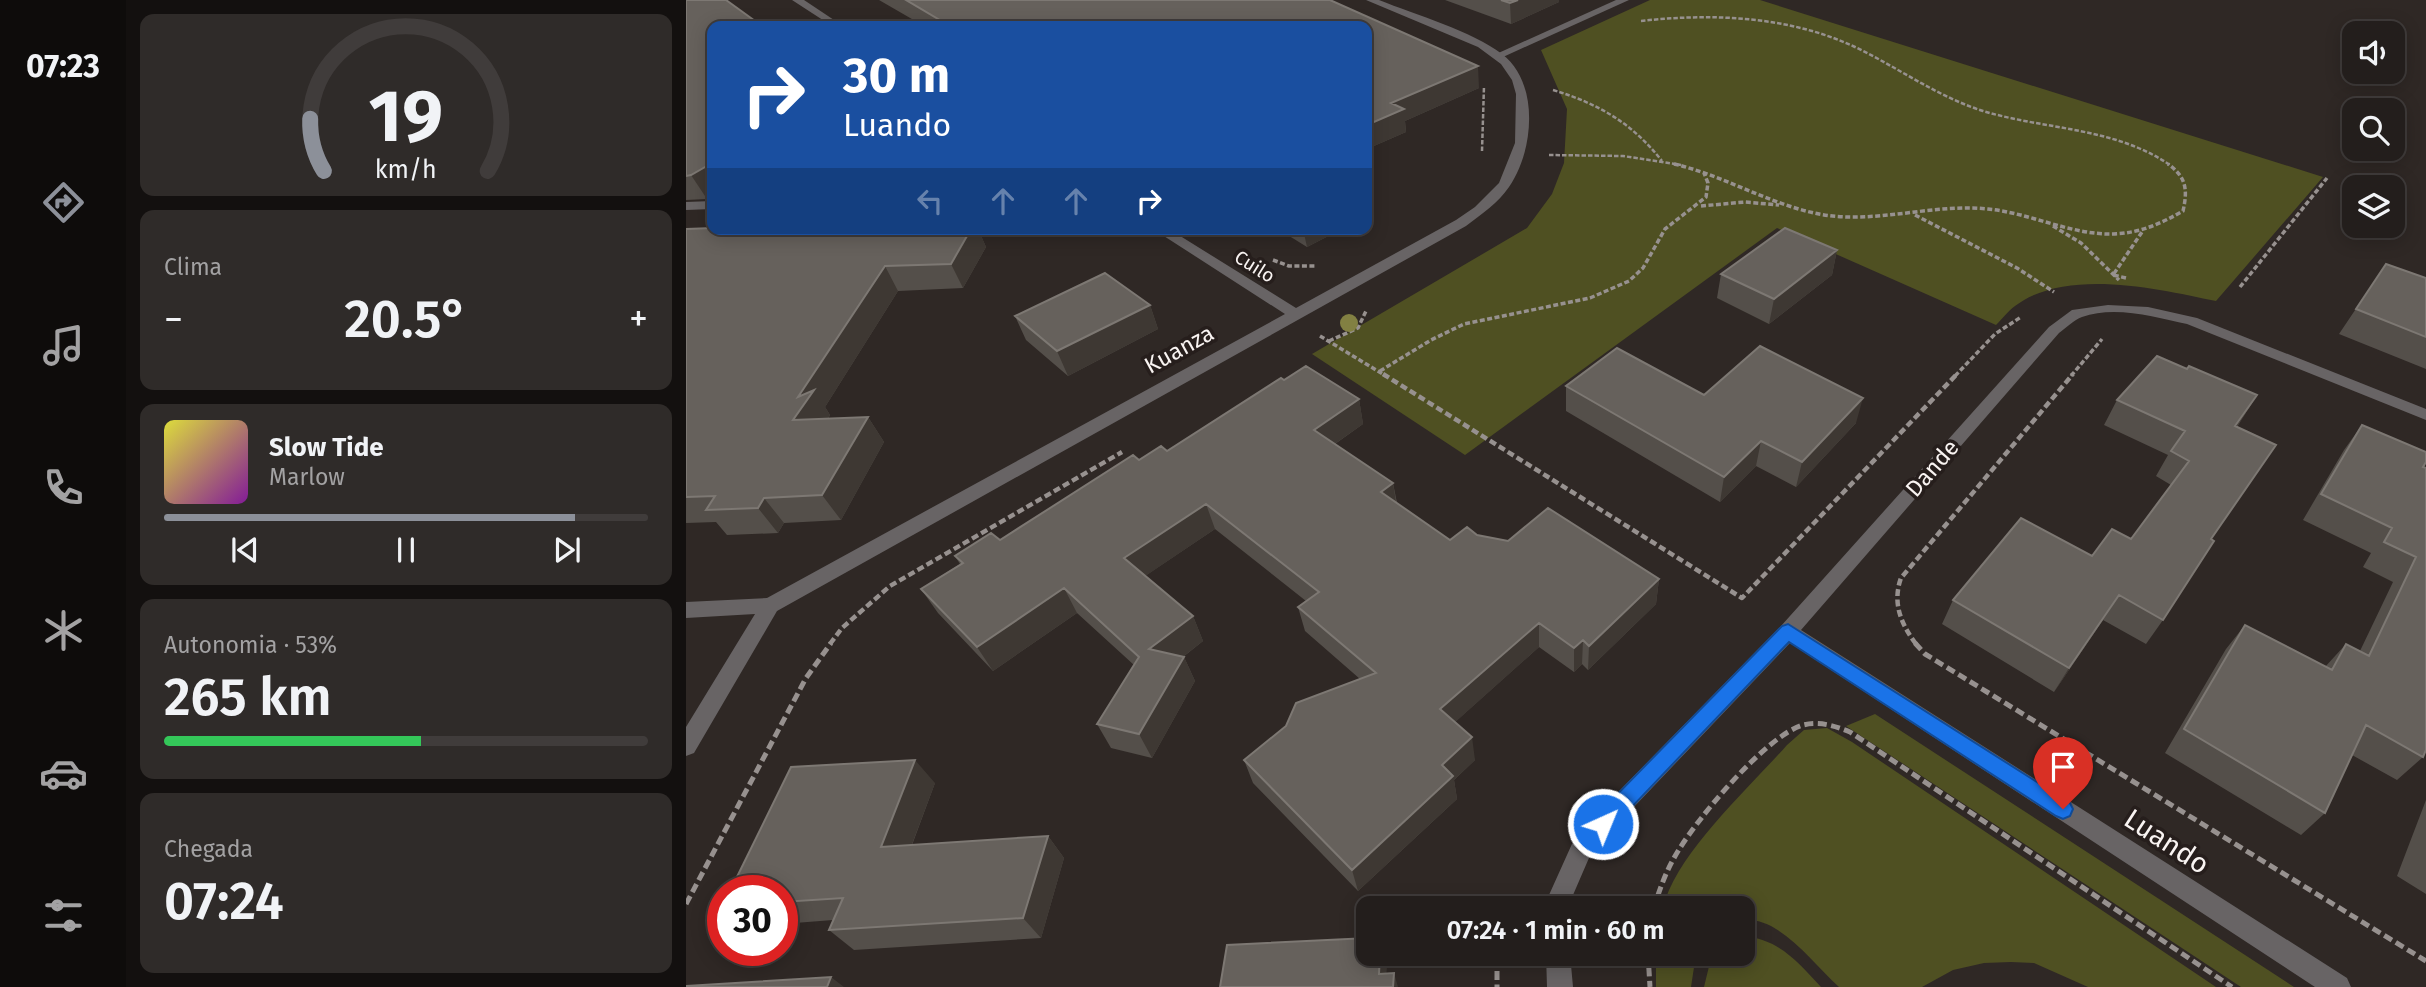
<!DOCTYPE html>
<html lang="pt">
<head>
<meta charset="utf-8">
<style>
	body { margin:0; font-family:"Fira Sans",sans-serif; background:#2f2b29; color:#f1f3f6; height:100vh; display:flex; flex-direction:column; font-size:26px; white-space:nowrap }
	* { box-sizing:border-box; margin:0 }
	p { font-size:23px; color:#a3a2a3 }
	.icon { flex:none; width:38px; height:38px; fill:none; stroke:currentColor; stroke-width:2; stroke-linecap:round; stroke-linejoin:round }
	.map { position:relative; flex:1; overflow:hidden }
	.sheet { display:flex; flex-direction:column; gap:14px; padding:14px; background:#13100f; width:560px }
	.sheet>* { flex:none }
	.guide { position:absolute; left:21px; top:21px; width:665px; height:214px; border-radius:14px; box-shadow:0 4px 18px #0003,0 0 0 2px #403c3b; background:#1a4fa0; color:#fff; overflow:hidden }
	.fabs { position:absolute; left:1656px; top:21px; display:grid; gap:14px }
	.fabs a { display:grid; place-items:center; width:63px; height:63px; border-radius:14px; background:#231e1c; box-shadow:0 4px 18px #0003,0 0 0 2px #403c3b; font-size:35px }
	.speed { position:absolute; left:21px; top:875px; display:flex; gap:14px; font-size:35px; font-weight:700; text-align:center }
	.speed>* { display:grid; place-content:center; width:91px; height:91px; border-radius:50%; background:#231e1c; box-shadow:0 4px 18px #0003,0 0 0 2px #403c3b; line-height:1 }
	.speed .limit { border:10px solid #d22; background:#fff; color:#111 }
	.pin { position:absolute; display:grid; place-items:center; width:60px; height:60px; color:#fff; margin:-72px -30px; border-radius:50% 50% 50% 0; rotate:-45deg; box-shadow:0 0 7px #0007 }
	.pin .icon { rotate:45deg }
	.me { position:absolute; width:77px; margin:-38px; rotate:44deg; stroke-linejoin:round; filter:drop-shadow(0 0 5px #0008) }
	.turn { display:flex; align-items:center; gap:24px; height:147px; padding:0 21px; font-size:32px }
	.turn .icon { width:91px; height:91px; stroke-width:2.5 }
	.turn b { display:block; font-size:49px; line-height:60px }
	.lanes { display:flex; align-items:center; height:66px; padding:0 21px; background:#0003; justify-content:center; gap:35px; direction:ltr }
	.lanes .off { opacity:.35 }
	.big { font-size:52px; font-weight:600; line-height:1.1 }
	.sheet .widget { flex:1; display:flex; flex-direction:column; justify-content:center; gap:10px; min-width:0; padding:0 24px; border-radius:14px; background:#2f2b29 }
	.sheet .dial { align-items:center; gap:0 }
	.dial svg { height:182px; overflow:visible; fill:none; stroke:#403c3b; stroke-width:7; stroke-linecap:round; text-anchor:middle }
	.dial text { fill:#f1f3f6; stroke:none }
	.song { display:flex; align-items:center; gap:21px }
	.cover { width:84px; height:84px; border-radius:10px; background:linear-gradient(135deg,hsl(60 70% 55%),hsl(290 70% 35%)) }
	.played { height:7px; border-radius:4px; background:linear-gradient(90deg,#8c9099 85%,#403c3b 85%) }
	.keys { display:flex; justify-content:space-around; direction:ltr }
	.heat { display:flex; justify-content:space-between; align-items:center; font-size:38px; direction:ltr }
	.charge { height:10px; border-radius:5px; background:linear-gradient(90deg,#34c759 53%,#403c3b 0) }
	.trip { position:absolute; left:670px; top:896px; width:399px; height:70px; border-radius:14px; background:#231e1c; box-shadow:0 4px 18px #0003,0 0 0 2px #403c3b; font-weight:600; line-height:70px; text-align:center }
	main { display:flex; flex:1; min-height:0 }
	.tab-bar { display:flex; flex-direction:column; width:126px; justify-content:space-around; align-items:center; background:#0e0c0b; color:#a3a2a3 }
	.tab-bar .icon { width:49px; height:49px }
	.tab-bar .active { color:#8c9099 }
	.tab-bar b { font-size:32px; color:#f1f3f6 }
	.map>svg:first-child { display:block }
</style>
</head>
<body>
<main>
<nav class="tab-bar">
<b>07:23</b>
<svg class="icon active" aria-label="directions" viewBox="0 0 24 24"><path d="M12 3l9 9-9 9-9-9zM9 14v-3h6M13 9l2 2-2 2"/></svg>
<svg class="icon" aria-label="music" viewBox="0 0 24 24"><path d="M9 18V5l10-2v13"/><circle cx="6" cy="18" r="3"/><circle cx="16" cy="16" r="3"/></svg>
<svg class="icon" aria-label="phone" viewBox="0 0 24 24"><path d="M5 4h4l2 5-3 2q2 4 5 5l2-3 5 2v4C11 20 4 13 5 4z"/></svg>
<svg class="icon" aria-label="climate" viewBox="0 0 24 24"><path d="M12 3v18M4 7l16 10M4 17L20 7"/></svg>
<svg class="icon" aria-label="car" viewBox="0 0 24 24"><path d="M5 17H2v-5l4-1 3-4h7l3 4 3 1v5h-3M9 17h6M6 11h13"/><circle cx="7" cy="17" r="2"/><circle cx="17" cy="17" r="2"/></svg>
<svg class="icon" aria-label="filters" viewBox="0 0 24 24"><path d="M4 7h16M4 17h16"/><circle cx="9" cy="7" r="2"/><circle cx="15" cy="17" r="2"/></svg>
</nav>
<section class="sheet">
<div class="widget dial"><svg viewBox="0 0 100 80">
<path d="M14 69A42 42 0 1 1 86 69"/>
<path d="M14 69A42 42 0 0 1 8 46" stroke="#8c9099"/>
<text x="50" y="56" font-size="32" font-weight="700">19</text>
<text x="50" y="72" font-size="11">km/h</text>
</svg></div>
<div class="widget"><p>Clima</p>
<div class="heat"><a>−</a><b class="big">20.5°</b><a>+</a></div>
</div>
<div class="widget">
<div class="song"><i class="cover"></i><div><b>Slow Tide</b><p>Marlow</p></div></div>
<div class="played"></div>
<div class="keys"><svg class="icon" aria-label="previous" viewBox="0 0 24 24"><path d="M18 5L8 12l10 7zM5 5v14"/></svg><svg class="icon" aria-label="pause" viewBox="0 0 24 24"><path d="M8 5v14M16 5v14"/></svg><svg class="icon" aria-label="next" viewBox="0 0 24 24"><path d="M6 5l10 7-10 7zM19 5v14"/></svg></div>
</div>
<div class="widget"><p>Autonomia · 53%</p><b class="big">265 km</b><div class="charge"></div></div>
<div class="widget"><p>Chegada</p><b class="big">07:24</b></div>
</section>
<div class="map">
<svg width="1740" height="987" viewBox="0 0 1740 987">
	<rect width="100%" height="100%" fill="#2f2825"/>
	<path fill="#4f5022" d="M964 0H1074L1637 177 1530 301C1473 289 1380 267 1329 306 1322 311 1316 319 1310 325L1091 228 779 455 626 354 841 228 866 194 878 163 881 109 855 50Z
		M1189 714 1608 987H1555L1160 726Z
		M1141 728 1166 742 1530 987H1402L1348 963 1325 962 1298 963 1267 970 1236 987H1153C1126 963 1095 917 1057 920V908H977C989 855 1063 788 1101 745L1118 730Z
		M1057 936C1093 939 1112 962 1135 987H1018L1026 954H1057Z
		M970 954H1010L1005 987H970Z"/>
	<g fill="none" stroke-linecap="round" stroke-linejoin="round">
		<path stroke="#97918f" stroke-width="2.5" stroke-dasharray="4.5 2" stroke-linecap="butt" d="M955 21C1026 13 1103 16 1169 47 1213 68 1250 96 1297 111 1360 130 1428 127 1484 165
			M867 90C913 104 946 123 976 161
			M796 151 798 86
			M863 155 937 156 995 165"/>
		<path stroke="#97918f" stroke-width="3.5" stroke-dasharray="5 2.5" stroke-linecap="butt" d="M988 164C1036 175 1079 202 1128 213 1186 226 1244 203 1302 209 1344 213 1385 235 1427 234 1454 233 1474 224 1497 211 1502 189 1500 177 1482 164
			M1015 206 1059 202 1093 205
			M1229 215 1331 268 1368 292
			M1367 226 1395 243 1433 280
			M587 260 603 266H629
			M1440 278 1427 275 1456 232
			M1554 287 1641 178
			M634 336 700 376
			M643 341 672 328 680 311
			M694 371 745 340 778 324 904 298 943 281 957 268 979 229 1020 197 1022 183 1018 173
			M1269 376 1309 334 1335 317
			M1385 376 1416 339"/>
		<path stroke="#97918f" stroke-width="4.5" stroke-dasharray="7 3.5" stroke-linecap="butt" d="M697 374 1056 598 1271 374
			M144 644 156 628 204 586 436 452
			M1230 644C1215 624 1206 603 1215 578L1387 374"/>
		<path stroke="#97918f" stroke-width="5" stroke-dasharray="9 4.5" stroke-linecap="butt" d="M1229 643 1239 654 1740 961
			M0 904 120 678 145 643
			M968 908C973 891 979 874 988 858 1007 823 1079 736 1117 725 1134 721 1149 726 1164 732L1546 987
			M962 954 964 987
			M811 971V987"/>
		<path fill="#686465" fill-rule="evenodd" d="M930 0H943L817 57 808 55Z"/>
		<path fill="#686465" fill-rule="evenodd" d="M106 0H118L157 26H146Z
			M680 0H693C730 15 786 31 816 54 854 83 848 151 823 187 812 203 796 214 780 226L91 611 8 753 0 756V727L69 614 0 618V602L81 598 599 314 467 229H483L610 308 770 220 789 207 813 183 829 143 830 94 826 80 815 64 792 47Z
			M26 201V209L0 210V202Z
			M1422 305 1462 307 1511 318 1740 409V420L1501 324C1470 317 1428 305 1396 317 1388 320 1380 328 1373 333L1115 630 1661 978 1665 987H1629L1104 643 906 851 887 895 886 908H862L863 895 890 835 1095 626 1363 327 1386 310Z
			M860 954H884L887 987H861Z"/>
	</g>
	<circle fill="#828042" cx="663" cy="323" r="9"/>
	<path fill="#544f4a" d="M0 0 26 26V195L21 199 0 200Z
		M193 0H644L793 88 719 121 720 132 681 149V26H238Z
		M759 0H873V2L825 24Z
		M0 229H292L300 247 277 288 212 291 139 407 144 415 142 419 182 417 198 442 155 520 98 523 92 533 41 535 30 522 0 523Z
		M592 229H656L621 247Z
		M1151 250 1146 275 1083 324 1031 298 1035 274Z
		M1700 264 1740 278V369L1653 334Z
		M464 305 472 329 382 376 340 340 329 316Z
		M1501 369 1571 395 1551 427 1525 540 1477 620 1460 644 1417 620 1368 692 1256 624 1267 600 1406 556 1445 539 1485 485 1470 476 1482 455 1418 425 1431 400Z
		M880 386 1018 395 1170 423 1110 487 1070 466 1034 502 880 411Z
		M673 399 677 424 649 444 707 483 711 503 764 540 791 535 973 579 970 604 902 670 896 664 888 672 853 647 769 722 789 760 768 780 771 799 672 891 567 783 558 760 674 679 619 631 612 607 620 601 529 529 459 576 507 616 517 641 497 657H498L509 681 466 758 425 748 411 724 448 665 391 613 307 671 252 613 235 589 274 564 269 556 314 540 453 460 481 451Z
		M1676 425 1737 467V757L1711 780 1666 755 1639 813 1615 835 1479 753 1540 649 1559 625 1639 667 1660 644 1674 651 1707 582 1677 567 1685 553 1617 520 1658 450Z
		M249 783 226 845 362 836 378 858 355 938 168 950 143 930 147 920 96 924V891H58L48 883Z
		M1740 800V894L1711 876Z"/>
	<path fill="#3e3833" d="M832 0H873V2L825 24 824 3Z
		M792 66 793 88 719 121 720 132 681 149V125L705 103Z
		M26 163V195L21 199 5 175Z
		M285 229H292L300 247 277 288 265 264Z
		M617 229H656L621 247Z
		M1151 250 1146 275 1083 324 1088 299Z
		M199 266 212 291 139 407 144 415 125 446 107 420 112 397Z
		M464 305 472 329 382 376 371 351Z
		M1571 395 1555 420 1533 451 1549 426Z
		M1177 398 1170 423 1110 487 1116 462Z
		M673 399 677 424 633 455 628 430Z
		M182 417 198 442 155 520 136 495Z
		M1075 441 1070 466 1034 502 1038 477Z
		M707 483 711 508 695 492Z
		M78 498 98 523 92 533 72 508Z
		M520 504 529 529 449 583 438 558Z
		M973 579 970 604 902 670 903 646Z
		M378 588 391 613 307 671 291 647Z
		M1433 595 1417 620 1368 692 1383 668Z
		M507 616 517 641 475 674 463 649Z
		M853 623V647L757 733 754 709Z
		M897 640 896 664 888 672V648Z
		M498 657 509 681 466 758 453 734Z
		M786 737 789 760 768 780 771 799 672 891 666 870 756 765Z
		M229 760 249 783 217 868 195 847Z
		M362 836 378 858 355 938 337 918Z
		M694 954H701L702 957 699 987 693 974Z
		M708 973 712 987H707Z
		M145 977 158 987H141Z"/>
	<path fill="#66615c" stroke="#7d7873" stroke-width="2" d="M0 0H40L76 26H26V163L5 175 0 176Z
		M220 0H644L792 66 705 103 718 109 681 125V26H264Z
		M815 0H832L824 3Z
		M26 228V229H285L265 264 199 266 112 397 128 390 107 420 182 417 136 495 78 498 72 508 20 510 29 496 0 497V229Z
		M1099 228 1151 250 1088 299 1035 274Z
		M1700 264 1740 278V337L1670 309Z
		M419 273 464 305 371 351 329 316Z
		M1074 346 1177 398 1116 462 1075 441 1038 477 880 386 931 348 1018 395Z
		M1471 356 1501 369 1503 366 1571 395 1549 426 1590 445 1525 539 1528 541 1477 620 1433 595 1383 668 1267 600 1335 518 1406 556 1426 529 1445 539 1503 461 1485 451 1499 431 1431 400Z
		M620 366 673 399 628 430 707 483 695 492 764 540 781 527 791 535 822 541 862 508 973 579 903 646 897 640 888 648 853 623 754 709 786 737 756 765 767 776 666 870 558 760 600 726 610 703 690 673 612 607 633 592 520 504 438 558 507 616 463 649 498 657 453 734 411 724 453 657 378 588 291 647 235 589 277 563 269 556 305 533 314 540 447 455 453 460 475 446 481 451 595 378 598 380Z
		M1676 425 1740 452V462L1737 467 1740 468V750L1737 757 1680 725 1639 813 1498 729 1559 625 1646 670 1660 644 1683 656 1730 557 1698 542 1706 528 1635 494Z
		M229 760 195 847 362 836 337 918 143 930 157 898 96 902V891H73L79 881 48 883 105 767Z
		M682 938V954H694L693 974 708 973 707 987H534L541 945Z
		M145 977 141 987H0V986Z"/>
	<path fill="#1a73e8" stroke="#114b97" stroke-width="2" d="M1102 624 1384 803 1387 809 1384 816 1377 819 1370 816 1103 642 924 830 917 833 909 830 906 824 909 817 1096 626Z"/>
	<g text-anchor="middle" stroke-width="7" stroke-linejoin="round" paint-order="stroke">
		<g font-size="19" fill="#f9f4f2" stroke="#261e1c">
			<text transform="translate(569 266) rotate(32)" y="7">Cuilo</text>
		</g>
		<g font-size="23" fill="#f9f4f2" stroke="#261e1c">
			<text transform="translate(493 349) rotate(-29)" y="8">Kuanza</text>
			<text transform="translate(1246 468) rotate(-49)" y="8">Dande</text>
		</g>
		<g font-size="28" fill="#f9f4f2" stroke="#261e1c">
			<text transform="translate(1481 841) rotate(33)" y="10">Luando</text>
		</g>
	</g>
</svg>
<div class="fabs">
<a><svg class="icon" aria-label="sound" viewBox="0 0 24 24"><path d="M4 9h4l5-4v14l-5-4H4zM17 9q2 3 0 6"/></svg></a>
<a><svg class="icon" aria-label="search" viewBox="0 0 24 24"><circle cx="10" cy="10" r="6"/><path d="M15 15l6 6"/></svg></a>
<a><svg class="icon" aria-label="layers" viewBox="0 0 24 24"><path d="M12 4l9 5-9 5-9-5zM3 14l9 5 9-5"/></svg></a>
</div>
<div class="speed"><div class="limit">30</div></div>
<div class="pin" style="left:1377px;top:809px;background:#d93025"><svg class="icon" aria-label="arrive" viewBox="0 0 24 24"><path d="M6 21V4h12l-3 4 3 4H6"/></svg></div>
<svg class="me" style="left:917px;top:824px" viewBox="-20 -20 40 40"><circle r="17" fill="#1a73e8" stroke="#fff" stroke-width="3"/><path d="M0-11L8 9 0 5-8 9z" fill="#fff"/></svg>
<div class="trip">07:24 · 1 min · 60 m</div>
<div class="guide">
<div class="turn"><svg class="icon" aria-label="right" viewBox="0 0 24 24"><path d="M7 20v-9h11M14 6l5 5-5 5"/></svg><div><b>30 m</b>Luando</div></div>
<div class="lanes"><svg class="icon off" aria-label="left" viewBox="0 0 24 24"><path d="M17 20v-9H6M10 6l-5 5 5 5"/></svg><svg class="icon off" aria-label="ahead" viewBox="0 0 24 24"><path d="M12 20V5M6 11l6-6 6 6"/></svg><svg class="icon off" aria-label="ahead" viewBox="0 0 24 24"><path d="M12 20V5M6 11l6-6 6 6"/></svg><svg class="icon" aria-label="right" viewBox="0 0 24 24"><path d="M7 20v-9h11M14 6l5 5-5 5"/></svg></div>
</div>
</div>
</main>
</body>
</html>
